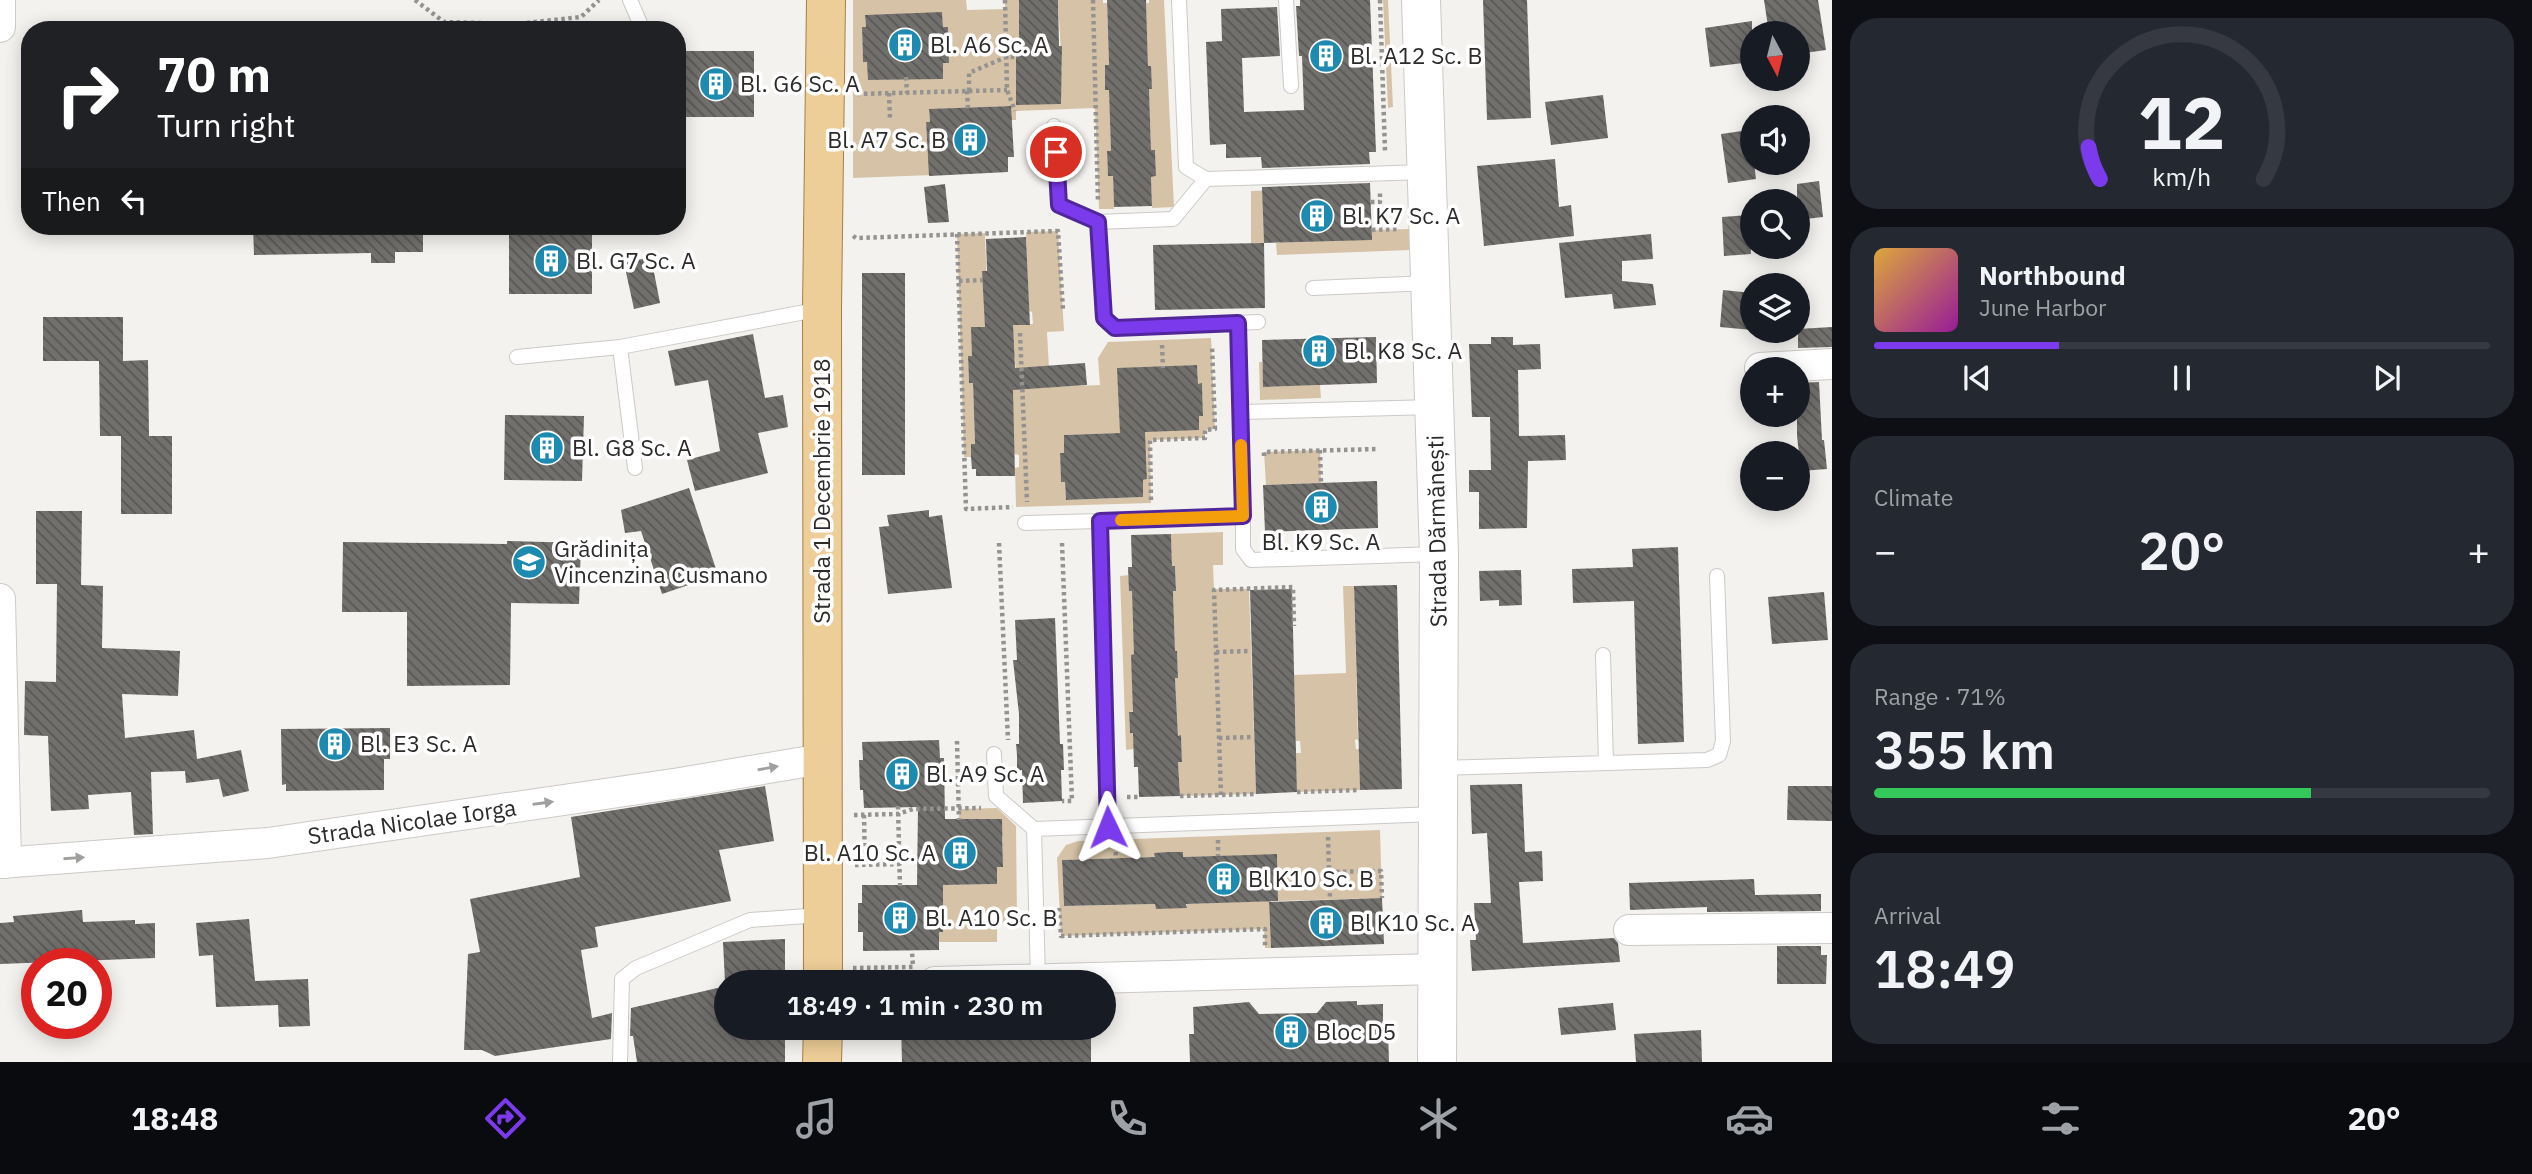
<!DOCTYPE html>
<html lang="en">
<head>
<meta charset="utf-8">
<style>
	body { margin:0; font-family:"IBM Plex Sans",sans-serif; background:#242831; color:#f1f3f6; height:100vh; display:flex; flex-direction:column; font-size:26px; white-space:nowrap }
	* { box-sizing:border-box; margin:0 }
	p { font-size:23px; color:#9ea1a6 }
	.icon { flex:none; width:38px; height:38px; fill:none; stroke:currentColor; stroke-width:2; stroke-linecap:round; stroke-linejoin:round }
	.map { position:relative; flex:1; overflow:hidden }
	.details { display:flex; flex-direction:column; gap:18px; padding:18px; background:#0d0f14; width:700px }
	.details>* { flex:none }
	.top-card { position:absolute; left:21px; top:21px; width:665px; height:214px; border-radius:28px; box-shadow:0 4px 18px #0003; background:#202124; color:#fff; overflow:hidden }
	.needle { width:46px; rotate:173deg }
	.buttons { position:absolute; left:1740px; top:21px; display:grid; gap:14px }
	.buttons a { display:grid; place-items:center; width:70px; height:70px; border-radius:50%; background:#171b24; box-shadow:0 4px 18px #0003; font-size:35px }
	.speed { position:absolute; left:21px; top:948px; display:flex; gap:14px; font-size:35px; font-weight:700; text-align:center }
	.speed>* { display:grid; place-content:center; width:91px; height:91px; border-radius:50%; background:#171b24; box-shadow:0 4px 18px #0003; line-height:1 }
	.speed .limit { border:10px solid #d22; background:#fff; color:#111 }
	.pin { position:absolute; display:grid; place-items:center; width:60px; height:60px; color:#fff; margin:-30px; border:4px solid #fff; border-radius:50%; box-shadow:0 2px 7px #0007 }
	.me { position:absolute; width:77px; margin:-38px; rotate:358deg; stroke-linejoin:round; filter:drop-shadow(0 0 5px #0008) }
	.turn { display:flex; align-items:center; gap:24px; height:147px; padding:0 21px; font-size:32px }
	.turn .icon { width:91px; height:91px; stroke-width:2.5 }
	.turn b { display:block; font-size:49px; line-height:60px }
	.then { display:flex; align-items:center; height:66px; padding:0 21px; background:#0003; gap:14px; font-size:26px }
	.big { font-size:52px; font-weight:600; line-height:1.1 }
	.details .card { flex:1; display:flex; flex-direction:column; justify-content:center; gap:10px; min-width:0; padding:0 24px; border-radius:28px; background:#242831 }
	.details .dial { align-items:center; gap:0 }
	.dial svg { height:182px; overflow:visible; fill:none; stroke:#363941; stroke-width:7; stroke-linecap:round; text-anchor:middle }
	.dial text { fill:#f1f3f6; stroke:none }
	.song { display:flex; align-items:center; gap:21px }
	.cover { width:84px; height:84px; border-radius:10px; background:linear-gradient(135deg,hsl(40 70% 55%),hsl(300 70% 35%)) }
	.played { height:7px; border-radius:4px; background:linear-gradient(90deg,#7c3aed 30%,#363941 30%) }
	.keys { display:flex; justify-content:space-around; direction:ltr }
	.heat { display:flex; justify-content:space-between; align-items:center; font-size:38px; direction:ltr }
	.charge { height:10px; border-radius:5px; background:linear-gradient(90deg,#34c759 71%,#363941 0) }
	.trip { position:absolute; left:714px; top:970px; width:402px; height:70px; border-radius:35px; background:#171b24; box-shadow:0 4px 18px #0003; font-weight:600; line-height:70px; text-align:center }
	.menu { display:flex; height:112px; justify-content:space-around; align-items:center; background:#090b0e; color:#9ea1a6 }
	.menu .icon { width:49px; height:49px }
	.menu .active { color:#7c3aed }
	.menu b { font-size:32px; color:#f1f3f6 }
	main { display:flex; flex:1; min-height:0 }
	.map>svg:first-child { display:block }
</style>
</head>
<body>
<main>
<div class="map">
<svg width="1832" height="1062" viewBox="0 0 1832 1062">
	<defs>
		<pattern id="building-back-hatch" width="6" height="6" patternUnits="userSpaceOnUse" patternTransform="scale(1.75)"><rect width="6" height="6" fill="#72706d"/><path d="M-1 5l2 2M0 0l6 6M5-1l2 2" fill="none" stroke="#595755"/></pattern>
	</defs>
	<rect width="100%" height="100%" fill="#f4f2ef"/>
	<path fill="#d6c3a7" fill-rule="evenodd" d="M853 0H966L967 10 1005 9V0H1019V47H1016L1062 71 1058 0H1103V3H1107L1109 65H1105V90H1110L1111 151H1107L1108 175 1113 176 1114 209H1099L1095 108 1016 111V120H1007L1005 106 929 110 930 122 926 123 928 157 933 175 853 178ZM919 13H942L943 27H948L949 63H943V78L868 80V62H863L862 28 866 27 865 15 918 14Z
		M1149 0H1164L1174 207 1152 208 1151 177 1156 176 1155 150H1151L1149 89 1151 66H1148L1146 3H1149Z
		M1383 0H1388L1393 107 1388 108Z
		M1317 189 1263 196 1264 243H1251V191Z
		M1410 229 1411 250 1277 255 1276 243 1372 230Z
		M1058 231 1064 331 1047 332 1050 387 1100 385 1098 358 1108 342 1211 338 1215 429 1205 430V438L1150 440 1151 503 1016 507 1015 468 1019 467V455L1014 454 1012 382 1016 381 1015 358 1011 357 1010 325 1033 324 1032 312 1029 311 1026 232ZM1197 365 1198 384H1202L1203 415 1199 416V430H1149L1141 432 1146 451 1147 479 1143 480V497L1066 500 1065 482H1061L1060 453H1064V435L1124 433 1175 366Z
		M985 233 988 327H972V356L968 357 969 383H973L975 444H971V457H964L957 234Z
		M1259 362H1262L1264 387 1320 385 1321 398 1260 400Z
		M1320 450 1321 483 1266 485 1264 452Z
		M1223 532V565H1213L1214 589H1249L1256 794 1180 796 1178 762 1182 761 1181 736H1178L1175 678H1178L1177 652 1175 651 1173 591 1176 590 1175 566H1172L1171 534Z
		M1129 575 1133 591 1135 654 1131 655 1137 711 1129 712 1130 733H1137L1134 749 1126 750 1120 576Z
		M1343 586H1354L1358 739 1355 740 1356 749H1359L1360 790 1297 792 1296 753H1301L1300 741H1296L1294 675 1346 673Z
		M997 808 1016 826 1017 922 997 923V942H939L938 932 943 931V903L938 885 997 884V867H1003V837L959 820V809Z
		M1380 830 1382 898 1278 901 1277 855 1183 857 1155 853V857L1062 860 1064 906 1155 904 1156 909 1187 907V904L1269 901 1271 948H1265L1264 929 1061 936 1057 858 1066 845 1078 841Z"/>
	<path fill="url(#building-back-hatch)" d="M1019 0H1058L1059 46H1062L1061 104 1016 105V47H1019Z
		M1107 0H1146L1148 66H1151L1152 89H1149L1151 150H1155L1156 176 1151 177 1152 206 1114 207 1113 176H1108L1107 151H1111L1109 90H1105V65H1109Z
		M1300 0H1370L1376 152H1369L1370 164 1262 168 1261 157 1226 158V144L1210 145 1206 42 1222 41 1221 9 1277 7 1280 56 1242 58 1244 112 1304 110 1302 56H1299L1296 6H1300Z
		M1483 0H1527L1531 118 1487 120Z
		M1764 0H1818L1826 50 1797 54V33H1769Z
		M942 12 943 27H948L949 63H943V79L868 80 867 62H863L862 27H866L865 15Z
		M1752 21V62L1710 67 1705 28Z
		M677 51H754V117H677Z
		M1603 95 1608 138 1551 145 1545 102Z
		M1011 106 1014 157H1008V172L929 176 926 122H930L929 109Z
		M1749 130 1752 163H1754L1756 179 1728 183 1721 134Z
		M1555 159 1559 207 1571 205 1574 236 1484 246 1477 166Z
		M1819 181 1823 217 1797 220V184Z
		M1370 183 1372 240 1264 243 1262 187Z
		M945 184 949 222 928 223 924 187Z
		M1749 215 1751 254 1724 256 1722 217Z
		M253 226H423V252H395V263H371V253L254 255Z
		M509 227 592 228V294H509Z
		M1651 234 1653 259 1622 261V281L1653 284 1656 305 1614 309 1612 294 1565 298 1559 243Z
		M1026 237 1030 325H1013L1015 368 1085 363 1087 385 1013 390 1015 476H976V469H972L971 457V444H975L973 383H969L968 356H972L971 327H985L982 271H987L986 239Z
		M1264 243 1265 308 1155 310 1153 245Z
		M651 257 660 303 634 309 624 263Z
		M862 273H905V475H862Z
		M1723 290 1752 293V330L1720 327Z
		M43 317H123V361L148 360 149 436H172V514H121V436H100L99 361H43Z
		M1832 327V347L1798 348V329Z
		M753 334 765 398 783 395 788 427 758 433 768 473 695 491 687 460 720 451 708 380 675 386 668 351Z
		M1376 337 1377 383 1263 387 1262 340Z
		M1491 337H1513V345L1540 344 1541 369 1518 370 1519 436 1565 435 1566 460 1528 461 1527 528 1479 529V492H1469V470H1491L1490 417H1472L1469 344H1491Z
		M1197 365 1198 384 1202 383 1203 416H1199V430L1145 432 1147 479 1143 480V497L1066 500 1065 482H1061L1060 453H1064V435L1120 433 1117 368Z
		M1819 382 1822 440H1824L1827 469 1801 471 1797 436V383Z
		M505 415 584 416 582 481 504 480Z
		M1377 481 1378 528 1265 532 1263 485Z
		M689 488 718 575 662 594 641 531 625 533 621 510Z
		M929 510V517L942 515 952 588 888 594 879 527 889 526 887 515Z
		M36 511H82L81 585 103 586 102 648 180 651 178 696 122 694 125 738 194 730 197 759 241 750 249 791 223 797 219 779 186 783 185 771 151 772 153 834 134 835 131 792 88 795 89 809 51 811 48 736 24 735 25 681 56 682 57 584H36Z
		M1171 534 1172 566H1175L1176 591H1173L1175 651H1177L1178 678H1175L1178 736 1181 735 1182 762H1178L1180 796 1139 797 1138 767H1134L1133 733H1130L1129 712H1133L1131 655 1134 654 1132 591H1129L1128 567H1132L1131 535Z
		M507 541 581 543 579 604 511 603 510 685 407 686V612H342L343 542 507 544Z
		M1678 547 1684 742 1638 744 1634 601 1573 603 1572 569 1633 567 1632 549Z
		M1521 570 1522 605 1499 606V600L1480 601 1479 571Z
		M1397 585 1402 789 1360 790 1354 586Z
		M1292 589 1297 792 1256 794 1250 590Z
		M1824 592 1828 640 1772 644 1768 597Z
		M1055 618 1060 744H1063L1064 770H1061L1062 801 1023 803 1022 770 1017 771V755L1016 744H1019V714L1013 660H1017L1015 620Z
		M390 728V759H384V790L286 791V784L282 785 281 729Z
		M939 740 940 758H944L945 819H1002L1003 867H997V884L943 885V932H939V950L863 951V932H858V903H862V885H917L918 807 864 808 863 790H860L859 760H863L862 742Z
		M1522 784 1525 852 1542 851 1543 881 1519 882 1523 943 1614 938 1618 943 1620 962 1472 971 1470 940H1476L1474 903H1491L1487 833 1472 834 1470 785Z
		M765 786 774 841 719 850 731 901 595 927 598 947 581 950 592 1018 612 1013 611 1039 495 1056 482 1050H464L468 954 480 952 470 899 580 877 571 817Z
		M1788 786H1832V821L1787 820Z
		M1169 852H1183V857L1277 854 1278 901 1186 904 1187 908 1156 909 1155 904 1064 906 1062 860 1155 857 1154 853Z
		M1754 879 1755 895 1821 894V911L1707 912V907L1630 910 1629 883Z
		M1382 898 1384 944 1271 948 1269 902Z
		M82 910 83 922 135 920V924L155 923V958L0 964V923L14 922 13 916Z
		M249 919 255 981 308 979 310 1026 279 1027 278 1005 216 1007 213 955 199 956 196 923Z
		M785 939V982H725L723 942Z
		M1777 946H1821V955H1827L1826 984H1777Z
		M726 986V1027H785V1062H637L633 1036H630L631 1008Z
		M1357 1001V1005L1383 1004V1030H1388L1389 1062H1190L1189 1034H1194L1193 1007 1249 1002 1259 1014 1317 1013 1326 1002Z
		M1613 1003 1616 1030 1561 1035 1558 1008Z
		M901 1027H1091V1062H902Z
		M1701 1030 1702 1062H1636L1634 1034Z"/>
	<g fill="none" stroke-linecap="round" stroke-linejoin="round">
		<g stroke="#ccc9c6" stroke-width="16">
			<path id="lane" d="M630 0 643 30
				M1179 0 1186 167 1206 179 1424 172
				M1286 0 1291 86
				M1054 126 1059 205 1098 222 1103 318 1115 328 1258 322
				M1098 222 1173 219 1206 179
				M1313 288 1430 283
				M1238 323 1241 412
				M620 347 635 468
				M517 357 620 347 821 309
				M1243 516V549L1251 560 1438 554
				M1025 523 1100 521
				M1603 655 1606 763
				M994 754 996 796 1034 829 1437 814
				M1439 768 1707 760 1719 755 1723 741 1717 576
				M1108 827 1100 521 1243 516 1241 412 1434 407
				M1034 829 1038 979
				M620 1062 622 979 636 968 750 920 821 915"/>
		</g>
		<g stroke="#ccc9c6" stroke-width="32">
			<path id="street" d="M0 27V0
				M1760 368 1832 364
				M0 599 6 863
				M0 863 268 843 680 783 822 759
				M1629 930 1832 928
				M935 982 1437 969"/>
		</g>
		<g stroke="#ccc9c6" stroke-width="40">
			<path id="secondary" d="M1421 0 1439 554 1437 1062"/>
		</g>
		<g stroke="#a38045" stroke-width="40">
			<path id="primary" d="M823 982 822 308 826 0
				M822 1062 823 1027"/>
		</g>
		<path stroke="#959391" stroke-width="4.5" stroke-dasharray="3.5 3.5" stroke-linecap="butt" d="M415 0 444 22 516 24 581 17 599 0
			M1005 0 1007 90 1015 111
			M1093 0 1098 202
			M1380 0 1385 151
			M906 77 907 93
			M967 91 968 109
			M969 91V73L1006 57H1016
			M889 93 890 119
			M857 94 1007 90
			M1371 202H1380V192
			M1372 230 1399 229
			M957 234 966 509 1013 507
			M853 236 856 238 1058 231 1063 310
			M959 281 983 280
			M1020 333 1027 502
			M1162 345 1163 368
			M1320 450 1321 483
			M1264 456V452L1378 449
			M1151 500 1150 440 1205 438V430L1215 429 1212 345
			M999 543 1008 740
			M1062 543 1072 801H1062
			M1216 652 1251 651
			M1219 738 1254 737
			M957 741 959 820
			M1297 792 1360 790
			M1221 795 1214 590 1293 587 1294 626
			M1180 796 1256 794
			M1127 797H1139
			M898 806 900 886
			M854 815 898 814 913 809 981 808
			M864 815 865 864
			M1328 837 1330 900
			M1218 840V856
			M1115 845 1116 858
			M855 865 900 864
			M1329 872 1381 871 1382 898
			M1059 908 1061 936 1265 929V947
			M853 968 913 967 912 952"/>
		<use href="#lane" stroke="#fff" stroke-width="14"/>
		<use href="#street" stroke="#fff" stroke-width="30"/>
		<use href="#secondary" stroke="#fff" stroke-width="38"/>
		<use href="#primary" stroke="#eece98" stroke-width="38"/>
	</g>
	<defs><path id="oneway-solid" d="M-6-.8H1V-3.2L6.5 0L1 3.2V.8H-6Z" transform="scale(1.75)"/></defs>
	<g fill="#a0a09f">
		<use href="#oneway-solid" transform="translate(768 768) rotate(-10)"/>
		<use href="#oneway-solid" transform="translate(543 803) rotate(-8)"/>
		<use href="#oneway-solid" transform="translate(74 858) rotate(-4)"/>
	</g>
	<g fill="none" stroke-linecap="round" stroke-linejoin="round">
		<g stroke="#51269a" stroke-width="18">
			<path id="route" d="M1056 152 1059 205 1098 222 1104 318 1115 328 1238 323 1243 516 1100 521 1108 827"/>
		</g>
		<use href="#route" stroke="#7c3aed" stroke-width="12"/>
		<path stroke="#f59e0b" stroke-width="12" d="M1121 520 1243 516 1241 445"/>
	</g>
	<defs>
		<g id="building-disc" transform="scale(1.75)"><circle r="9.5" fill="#1d8ab1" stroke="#fff"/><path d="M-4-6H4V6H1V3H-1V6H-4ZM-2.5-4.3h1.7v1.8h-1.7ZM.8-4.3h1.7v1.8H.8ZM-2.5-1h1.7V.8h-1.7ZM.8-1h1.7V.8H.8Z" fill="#fff"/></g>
		<g id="school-disc" transform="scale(1.75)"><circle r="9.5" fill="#1d8ab1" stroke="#fff"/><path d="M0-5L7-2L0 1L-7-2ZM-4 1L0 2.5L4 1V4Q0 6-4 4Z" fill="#fff"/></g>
	</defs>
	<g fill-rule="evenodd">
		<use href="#building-disc" x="905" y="45"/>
		<use href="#building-disc" x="1326" y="56"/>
		<use href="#building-disc" x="716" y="84"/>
		<use href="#building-disc" x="970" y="140"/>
		<use href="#building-disc" x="1317" y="216"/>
		<use href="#building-disc" x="551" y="261"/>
		<use href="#building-disc" x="1319" y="351"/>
		<use href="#building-disc" x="547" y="448"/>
		<use href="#building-disc" x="1321" y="507"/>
		<use href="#school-disc" x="529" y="562"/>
		<use href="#building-disc" x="335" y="744"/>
		<use href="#building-disc" x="902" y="774"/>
		<use href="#building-disc" x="960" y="853"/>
		<use href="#building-disc" x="1224" y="879"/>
		<use href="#building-disc" x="900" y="918"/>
		<use href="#building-disc" x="1326" y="923"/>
		<use href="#building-disc" x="1291" y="1032"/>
	</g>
	<g text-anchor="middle" stroke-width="7" stroke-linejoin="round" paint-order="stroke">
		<g font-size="23" fill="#2c2b2a" stroke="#fff" text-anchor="start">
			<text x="930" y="53">Bl. A6 Sc. A</text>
			<text x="1350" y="64">Bl. A12 Sc. B</text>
			<text x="740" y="92">Bl. G6 Sc. A</text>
			<text x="946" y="148" text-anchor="end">Bl. A7 Sc. B</text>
			<text x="1342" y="224">Bl. K7 Sc. A</text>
			<text x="576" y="269">Bl. G7 Sc. A</text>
			<text x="1344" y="359">Bl. K8 Sc. A</text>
			<text x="572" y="456">Bl. G8 Sc. A</text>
			<text x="1321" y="550" text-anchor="middle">Bl. K9 Sc. A</text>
			<text x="554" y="557">Grădinița<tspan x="554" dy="26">Vincenzina Cusmano</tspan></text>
			<text x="360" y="752">Bl. E3 Sc. A</text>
			<text x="926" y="782">Bl. A9 Sc. A</text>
			<text x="936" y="861" text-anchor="end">Bl. A10 Sc. A</text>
			<text x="1248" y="887">Bl K10 Sc. B</text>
			<text x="925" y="926">Bl. A10 Sc. B</text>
			<text x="1350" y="931">Bl K10 Sc. A</text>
			<text x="1316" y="1040">Bloc D5</text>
		</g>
		<g font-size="23" fill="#2c2b2a" stroke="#fff">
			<text transform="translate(822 491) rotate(-90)" y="8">Strada 1 Decembrie 1918</text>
			<text transform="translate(1437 531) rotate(-91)" y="8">Strada Dărmănești</text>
			<text transform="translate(412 822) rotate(-8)" y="8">Strada Nicolae Iorga</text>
		</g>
	</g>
</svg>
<div class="buttons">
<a><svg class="needle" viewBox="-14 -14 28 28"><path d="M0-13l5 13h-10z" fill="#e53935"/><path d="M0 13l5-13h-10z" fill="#9ea1a6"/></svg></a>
<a><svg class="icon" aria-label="sound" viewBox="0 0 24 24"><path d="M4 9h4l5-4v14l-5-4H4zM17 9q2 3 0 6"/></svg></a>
<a><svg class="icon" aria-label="search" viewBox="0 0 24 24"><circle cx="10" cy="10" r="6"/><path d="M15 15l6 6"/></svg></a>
<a><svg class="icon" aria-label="layers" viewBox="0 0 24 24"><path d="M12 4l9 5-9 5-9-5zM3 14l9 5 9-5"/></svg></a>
<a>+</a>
<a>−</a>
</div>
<div class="speed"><div class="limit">20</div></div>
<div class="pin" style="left:1056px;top:152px;background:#d93025"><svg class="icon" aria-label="arrive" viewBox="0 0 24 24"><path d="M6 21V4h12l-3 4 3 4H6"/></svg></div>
<svg class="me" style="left:1108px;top:827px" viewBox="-20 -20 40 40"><path d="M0-17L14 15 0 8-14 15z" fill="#7c3aed" stroke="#fff" stroke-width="4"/></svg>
<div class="trip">18:49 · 1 min · 230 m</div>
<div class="top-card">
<div class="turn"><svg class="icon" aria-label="right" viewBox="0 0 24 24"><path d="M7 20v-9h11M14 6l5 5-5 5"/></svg><div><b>70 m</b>Turn right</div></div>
<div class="then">Then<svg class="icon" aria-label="left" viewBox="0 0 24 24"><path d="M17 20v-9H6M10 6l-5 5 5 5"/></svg></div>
</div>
</div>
<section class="details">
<div class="card dial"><svg viewBox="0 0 100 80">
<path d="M14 69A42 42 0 1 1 86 69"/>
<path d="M14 69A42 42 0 0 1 9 55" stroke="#7c3aed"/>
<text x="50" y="56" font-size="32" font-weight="700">12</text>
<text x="50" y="72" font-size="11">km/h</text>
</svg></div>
<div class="card">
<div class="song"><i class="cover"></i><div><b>Northbound</b><p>June Harbor</p></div></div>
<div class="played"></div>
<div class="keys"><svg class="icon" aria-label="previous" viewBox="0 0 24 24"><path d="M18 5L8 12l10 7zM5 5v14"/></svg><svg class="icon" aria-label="pause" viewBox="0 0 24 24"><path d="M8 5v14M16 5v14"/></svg><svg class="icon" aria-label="next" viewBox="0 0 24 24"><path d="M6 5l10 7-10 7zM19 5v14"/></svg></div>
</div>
<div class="card"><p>Climate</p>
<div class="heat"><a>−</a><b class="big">20°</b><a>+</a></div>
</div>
<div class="card"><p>Range · 71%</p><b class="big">355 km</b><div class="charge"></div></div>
<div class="card"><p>Arrival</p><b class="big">18:49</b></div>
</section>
</main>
<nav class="menu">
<b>18:48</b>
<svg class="icon active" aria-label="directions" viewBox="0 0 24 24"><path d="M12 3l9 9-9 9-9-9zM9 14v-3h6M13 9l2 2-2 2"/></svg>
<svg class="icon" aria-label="music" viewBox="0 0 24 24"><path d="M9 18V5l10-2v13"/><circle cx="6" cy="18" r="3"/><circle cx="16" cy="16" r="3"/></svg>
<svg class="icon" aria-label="phone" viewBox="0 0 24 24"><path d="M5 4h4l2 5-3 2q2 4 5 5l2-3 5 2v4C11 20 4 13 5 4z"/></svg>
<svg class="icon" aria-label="climate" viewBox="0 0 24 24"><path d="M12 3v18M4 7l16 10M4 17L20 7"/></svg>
<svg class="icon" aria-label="car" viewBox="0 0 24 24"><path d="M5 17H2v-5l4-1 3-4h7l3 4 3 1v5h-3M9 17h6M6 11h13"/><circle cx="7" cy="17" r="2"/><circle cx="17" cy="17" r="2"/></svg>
<svg class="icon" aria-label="filters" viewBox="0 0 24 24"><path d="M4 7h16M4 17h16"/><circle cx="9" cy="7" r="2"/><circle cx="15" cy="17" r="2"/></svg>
<b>20°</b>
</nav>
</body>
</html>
